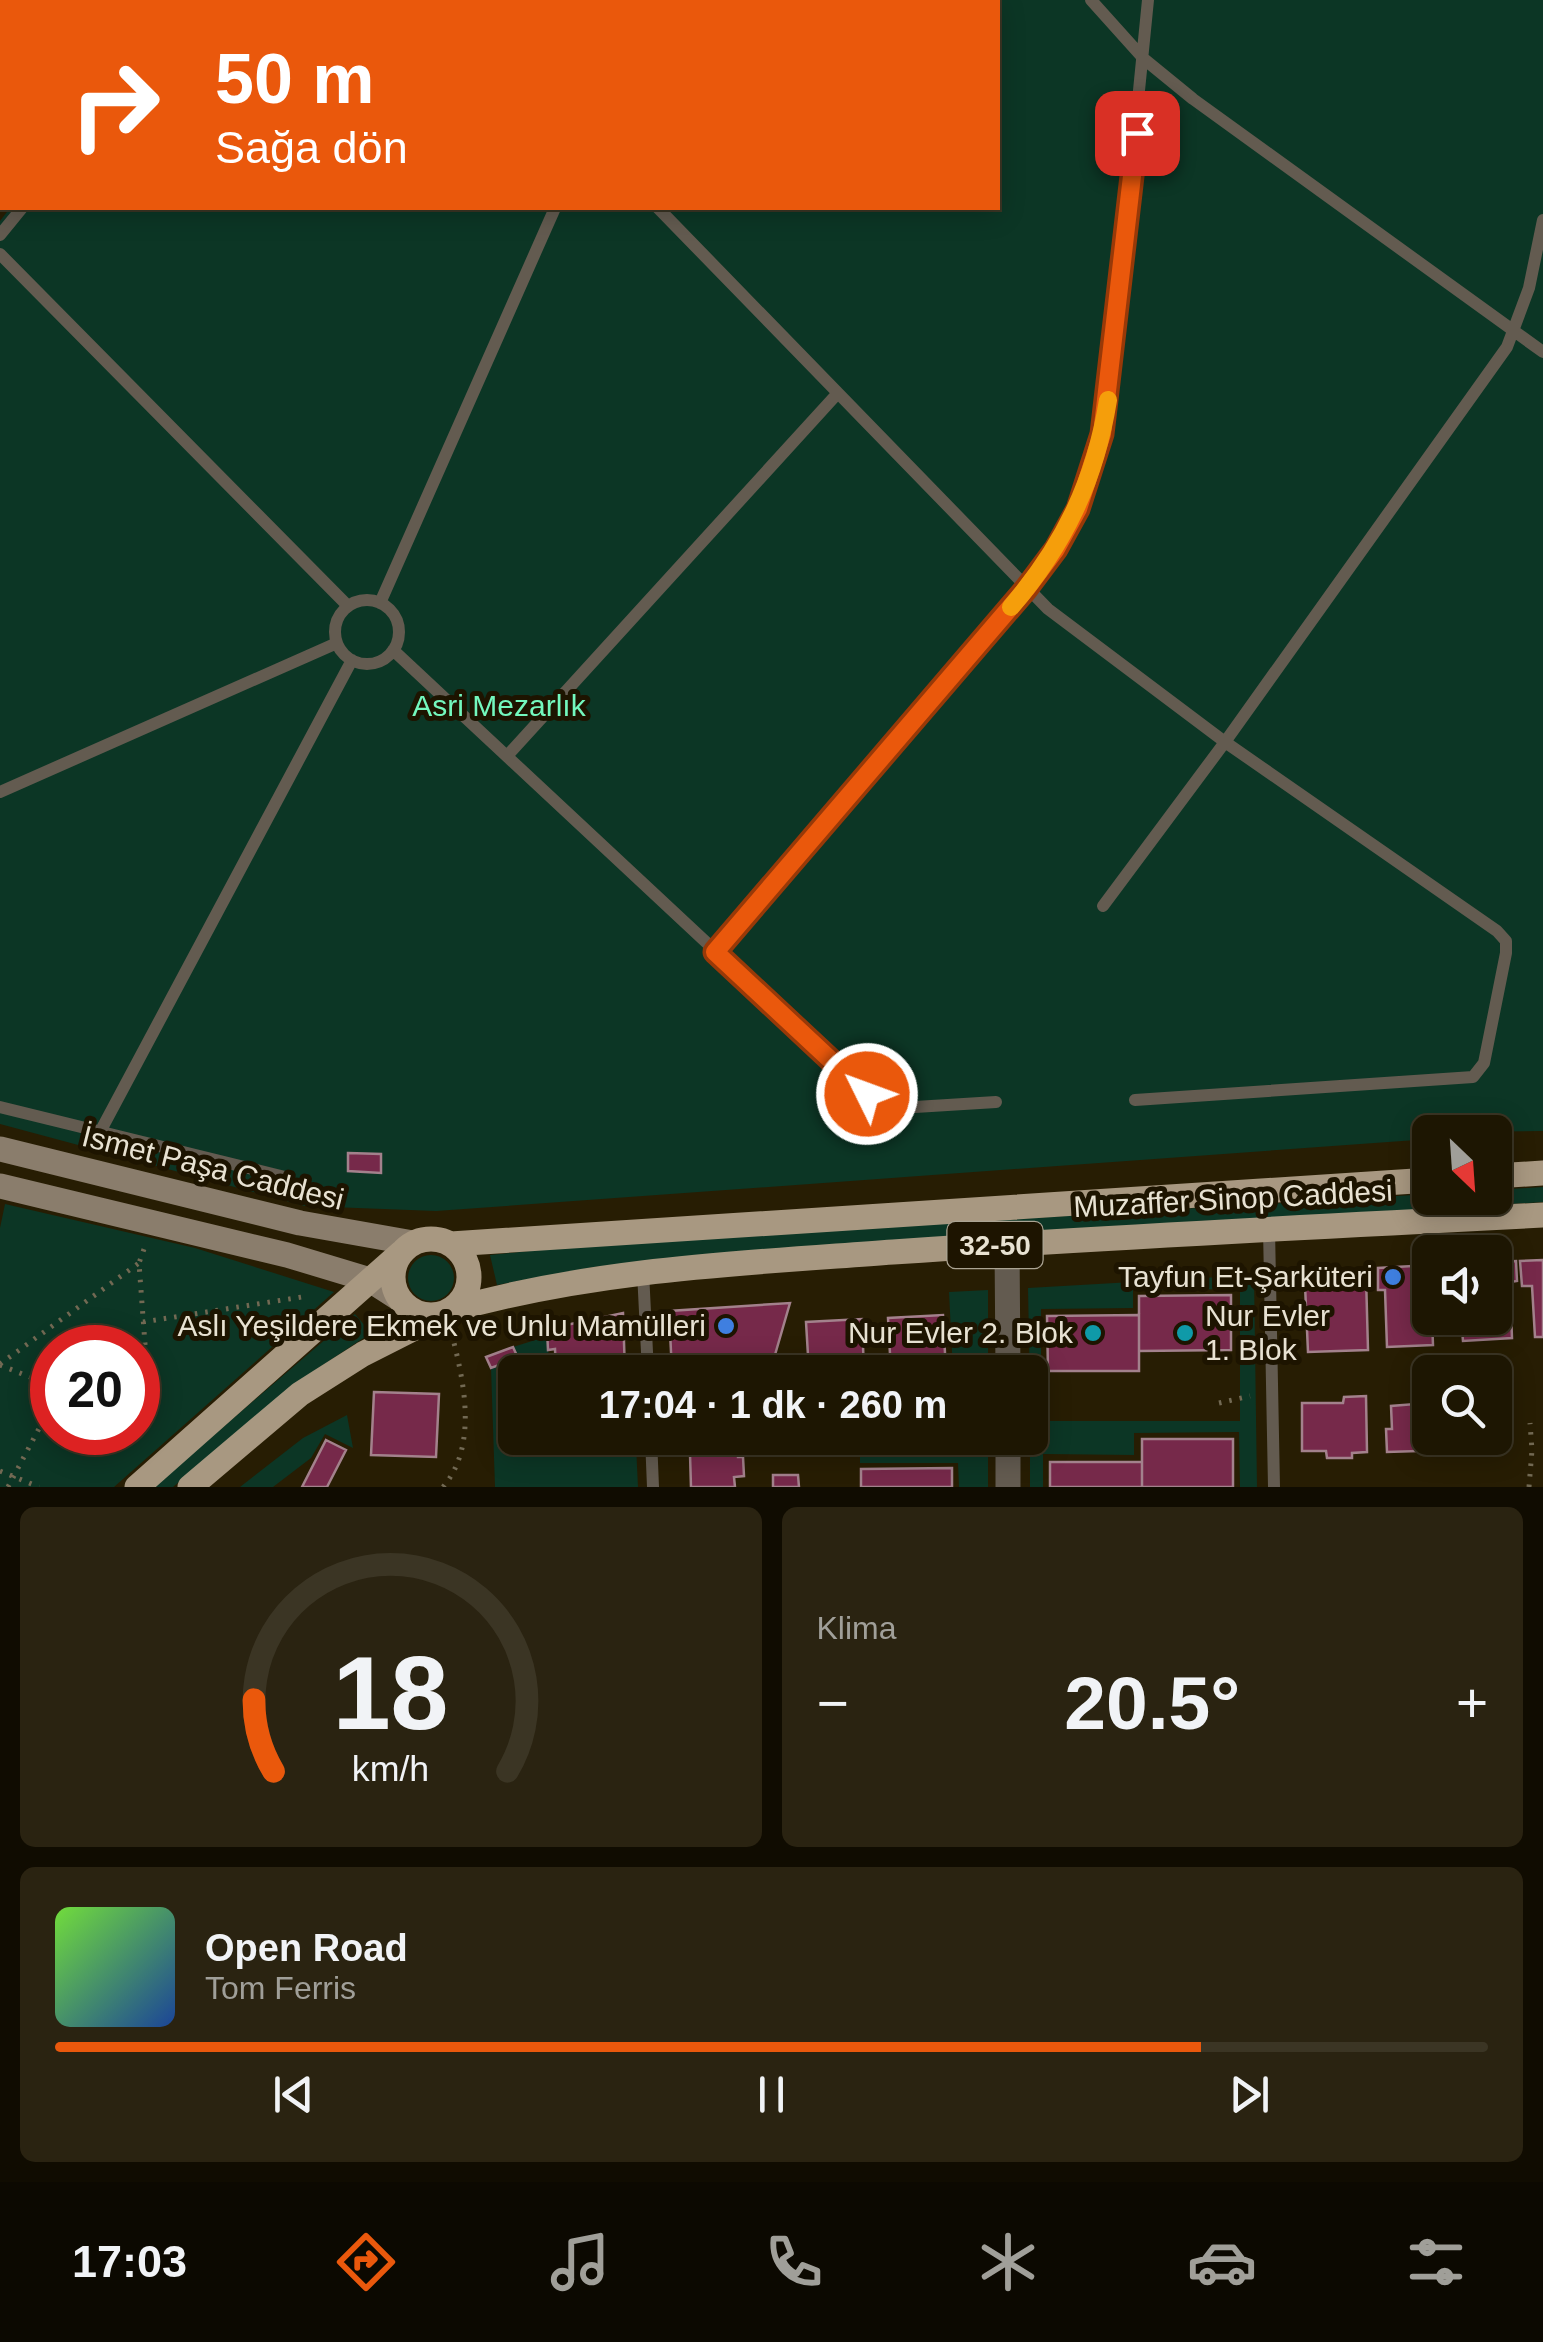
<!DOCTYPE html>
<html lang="tr">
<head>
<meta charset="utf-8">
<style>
	body { margin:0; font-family:Arial,sans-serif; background:#2a2311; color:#f1f3f6; height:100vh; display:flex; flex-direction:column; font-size:38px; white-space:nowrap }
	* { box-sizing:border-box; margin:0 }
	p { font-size:32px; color:#a09f99 }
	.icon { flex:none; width:55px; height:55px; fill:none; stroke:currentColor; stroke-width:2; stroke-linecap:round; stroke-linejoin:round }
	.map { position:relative; height:1487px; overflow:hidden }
	.side { display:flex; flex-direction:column; gap:20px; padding:20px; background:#100c01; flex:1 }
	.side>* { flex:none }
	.hud { position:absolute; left:0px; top:0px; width:1000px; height:210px; box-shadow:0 5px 25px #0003,0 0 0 2px #3b3524; background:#ea580c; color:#fff; overflow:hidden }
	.needle { width:65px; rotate:155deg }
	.tools { position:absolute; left:1412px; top:1115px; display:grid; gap:20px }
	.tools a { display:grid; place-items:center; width:100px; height:100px; border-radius:15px; background:#1d1602; box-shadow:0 5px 25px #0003,0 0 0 2px #3b3524; font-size:50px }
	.speed { position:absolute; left:30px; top:1325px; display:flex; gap:20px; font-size:50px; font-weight:700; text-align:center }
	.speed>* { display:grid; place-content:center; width:130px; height:130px; border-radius:50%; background:#1d1602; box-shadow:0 5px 25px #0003,0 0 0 2px #3b3524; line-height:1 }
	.speed .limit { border:15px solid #d22; background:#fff; color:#111 }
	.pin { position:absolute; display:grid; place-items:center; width:85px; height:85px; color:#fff; margin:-42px; border-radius:20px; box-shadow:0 5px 15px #0006 }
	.me { position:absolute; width:110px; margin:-55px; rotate:312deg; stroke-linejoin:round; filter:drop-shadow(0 0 8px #0008) }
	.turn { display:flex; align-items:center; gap:35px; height:210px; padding:0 50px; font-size:45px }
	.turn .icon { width:130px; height:130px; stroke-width:2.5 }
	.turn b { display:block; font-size:70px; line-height:85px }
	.big { font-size:75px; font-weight:700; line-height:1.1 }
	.side .card { flex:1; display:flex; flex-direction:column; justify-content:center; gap:15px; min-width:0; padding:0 35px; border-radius:15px; background:#2a2311 }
	.side .dial { align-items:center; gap:0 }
	.dial svg { height:260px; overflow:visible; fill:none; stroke:#3b3524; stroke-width:7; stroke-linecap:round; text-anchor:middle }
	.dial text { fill:#f1f3f6; stroke:none }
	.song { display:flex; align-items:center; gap:30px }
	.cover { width:120px; height:120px; border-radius:15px; background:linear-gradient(135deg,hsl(100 70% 55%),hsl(220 70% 35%)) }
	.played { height:10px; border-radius:5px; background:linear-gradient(90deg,#ea580c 80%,#3b3524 80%) }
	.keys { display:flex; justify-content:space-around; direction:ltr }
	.heat { display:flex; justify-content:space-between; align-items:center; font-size:55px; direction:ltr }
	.side .tiles { flex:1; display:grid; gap:20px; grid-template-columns:1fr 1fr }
	.card:last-child { grid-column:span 2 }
	.trip { position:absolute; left:498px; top:1355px; width:550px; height:100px; border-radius:15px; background:#1d1602; box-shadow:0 5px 25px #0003,0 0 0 2px #3b3524; font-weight:700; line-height:100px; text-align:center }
	.menu { display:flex; height:160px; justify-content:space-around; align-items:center; background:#0c0901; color:#a09f99 }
	.menu .icon { width:70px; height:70px }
	.menu .active { color:#ea580c }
	.menu b { font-size:45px; color:#f1f3f6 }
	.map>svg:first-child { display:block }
</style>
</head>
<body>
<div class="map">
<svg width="1543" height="1487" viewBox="0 0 1543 1487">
	<rect width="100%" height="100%" fill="#271d03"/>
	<path fill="#0c3625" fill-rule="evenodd" d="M175 0H1543V1131L1430 1132V1139L436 1211 305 1206 0 1124V221L10 208H998V2H173Z
		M1543 1187V1202L746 1251 594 1267 497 1285 490 1255 587 1245 1430 1194V1198H1495V1190Z
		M5 1204 195 1248 334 1292 114 1487H0V1228ZM52 1348H138V1432H52Z
		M408 1278a23 23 0 1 1 46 0a23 23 0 1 1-46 0Z
		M1254 1275 1257 1487H1240L1239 1432 1134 1433V1455L1043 1454V1487H1030V1421H1240V1289L1133 1290V1308L1041 1309V1389H1030L1028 1288Z
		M988 1290V1372H953L949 1292Z
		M355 1314 371 1333 293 1385 173 1487H153Z
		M548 1336 549 1372H515V1438H550L551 1448 636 1445 638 1487H495L491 1368 517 1358 513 1347Z
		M347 1415 353 1448 325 1434 311 1458 273 1487H240L303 1438Z
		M956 1438H988V1487H959L958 1463H860V1456L864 1452 956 1447Z"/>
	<path fill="#76294a" stroke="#a3818c" stroke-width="2.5" d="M348 1153 381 1154V1173L348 1171Z
		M1543 1260V1337H1535L1532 1286H1522L1520 1261Z
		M1516 1261 1517 1281 1510 1282 1512 1338 1463 1341 1461 1318H1495V1262Z
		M1430 1265 1433 1345 1387 1347 1385 1290H1378V1268Z
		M1366 1276 1368 1350 1308 1352 1305 1285 1312 1278Z
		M1231 1295V1350L1139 1351V1296Z
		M790 1303 770 1372H672L669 1311Z
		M623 1313 625 1372H556L555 1349 548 1350 547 1329Z
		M943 1315 946 1372H891L888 1318Z
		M1139 1315V1371H1048L1047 1316Z
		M862 1319 864 1372H809L806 1322Z
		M513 1347 518 1358 491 1368 486 1357Z
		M374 1392 439 1394 436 1457 371 1455Z
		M1366 1396 1367 1452 1352 1453V1458H1327L1326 1451H1302V1403H1343L1344 1397Z
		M1415 1404V1409H1430V1438H1451V1450L1387 1452 1386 1429H1392L1391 1406Z
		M681 1438H737L738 1457H743L744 1476 734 1477 735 1487H691L690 1454H682Z
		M1142 1439H1233V1487H1142Z
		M326 1440 346 1450 327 1487H302Z
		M1050 1462H1142V1487H1050Z
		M952 1468V1487H861V1469Z
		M773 1475H798L799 1487H773Z"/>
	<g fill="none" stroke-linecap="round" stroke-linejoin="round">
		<path stroke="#726953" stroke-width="5" stroke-dasharray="2.5 8" stroke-linecap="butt" d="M143 1322 308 1296
			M0 1364 139 1263
			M0 1365 52 1386
			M1219 1403 1250 1396
			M138 1419 151 1425 139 1263 144 1249
			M0 1471 39 1487
			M8 1487 52 1404
			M443 1487C477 1447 465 1386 453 1339
			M1529 1487 1532 1450 1530 1423"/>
		<path stroke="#635b50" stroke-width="12" d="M456 0 458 2
			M1091 0 1144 59 1193 99 1543 352
			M186 2 188 0
			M645 2 646 0
			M658 208 1048 609 1225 742 1497 931 1506 941V953L1484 1063 1473 1077 1135 1100
			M0 235 22 208
			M0 254 348 606
			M335 632a32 32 0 1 1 64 0a32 32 0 1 1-64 0Z
			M380 603 555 208
			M393 650 873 1098 899 1108 996 1102
			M507 756 837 394
			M0 792 337 643
			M1103 906 1225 742 1507 347 1529 288 1543 220
			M715 953 1026 589C1071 532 1095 474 1108 402L1148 0
			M0 1107 285 1177
			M100 1132 352 660
			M1269 1229 1274 1487
			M643 1272 648 1372
			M651 1438 653 1487"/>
		<path stroke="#635b50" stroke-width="25" d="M31 0 35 2
			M1007 1244 1008 1372
			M1008 1438V1487"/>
		<path stroke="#635b50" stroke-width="25" d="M118 2 120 0
			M0 151 2 148"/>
		<path stroke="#8a7d6c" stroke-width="25" d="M0 1149 300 1223 413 1243
			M0 1186 287 1255 370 1280 398 1298"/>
		<path stroke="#a89881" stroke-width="25" d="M1495 1176 1543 1173
			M393 1277a38 38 0 1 1 76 0a38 38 0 1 1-76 0Z
			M451 1244 1430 1180
			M451 1310C595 1269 745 1263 893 1252 1110 1237 1326 1226 1543 1215
			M137 1487 402 1252
			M190 1487 300 1394 363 1354 440 1315"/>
	</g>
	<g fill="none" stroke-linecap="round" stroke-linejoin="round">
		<g stroke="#983908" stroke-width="25">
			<path id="route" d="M867 1094 715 952 1026 589 1056 549 1078 509 1102 434 1137 133"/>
		</g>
		<use href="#route" stroke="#ea580c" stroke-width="18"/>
		<path stroke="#f59e0b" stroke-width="18" d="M1011 607C1064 545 1095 481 1108 400"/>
	</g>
	<g fill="#3f7fe0" stroke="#1d1400" stroke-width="4">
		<circle cx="1393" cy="1277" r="10"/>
		<circle cx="726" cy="1326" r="10"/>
	</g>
	<g fill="#0f9aa8" stroke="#1d1400" stroke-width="4">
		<circle cx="1093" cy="1333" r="10"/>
		<circle cx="1185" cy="1333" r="10"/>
	</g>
	<g text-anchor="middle" stroke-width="10" stroke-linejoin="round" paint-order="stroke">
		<rect fill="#1d1400" stroke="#aba493" stroke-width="2.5" x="947.5" y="1222" width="95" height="46" rx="8"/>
		<g font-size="28" font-weight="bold" fill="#e8e2d2">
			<text x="995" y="1255">32-50</text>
		</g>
		<g font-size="30" fill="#73f8be" stroke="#1d1400">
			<text x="499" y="716">Asri Mezarlık</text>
		</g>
		<g font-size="30" fill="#e8e2d2" stroke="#1d1400">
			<text transform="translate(213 1168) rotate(14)" y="10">İsmet Paşa Caddesi</text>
			<text transform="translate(1233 1199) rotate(-3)" y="10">Muzaffer Sinop Caddesi</text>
		</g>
		<g font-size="30" fill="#e8e2d2" stroke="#1d1400" text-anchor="end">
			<text x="1373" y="1287">Tayfun Et-Şarküteri</text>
			<text x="1205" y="1326" text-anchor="start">Nur Evler<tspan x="1205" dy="34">1. Blok</tspan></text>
			<text x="706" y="1336">Aslı Yeşildere Ekmek ve Unlu Mamülleri</text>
			<text x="1073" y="1343">Nur Evler 2. Blok</text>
		</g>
	</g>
</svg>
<div class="tools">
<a><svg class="needle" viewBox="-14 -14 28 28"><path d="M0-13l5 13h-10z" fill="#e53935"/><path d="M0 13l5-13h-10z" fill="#a09f99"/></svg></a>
<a><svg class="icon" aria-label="sound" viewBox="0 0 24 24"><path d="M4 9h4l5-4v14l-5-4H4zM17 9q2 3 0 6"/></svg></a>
<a><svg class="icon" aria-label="search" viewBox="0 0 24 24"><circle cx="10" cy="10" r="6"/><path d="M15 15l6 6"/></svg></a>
</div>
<div class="speed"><div class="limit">20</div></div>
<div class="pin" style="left:1137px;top:133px;background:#d93025"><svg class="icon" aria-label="arrive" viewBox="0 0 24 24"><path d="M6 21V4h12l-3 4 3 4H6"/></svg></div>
<svg class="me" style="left:867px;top:1094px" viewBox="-20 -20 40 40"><circle r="17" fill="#ea580c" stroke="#fff" stroke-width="3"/><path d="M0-11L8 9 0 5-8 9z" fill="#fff"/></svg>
<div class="trip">17:04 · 1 dk · 260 m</div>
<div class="hud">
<div class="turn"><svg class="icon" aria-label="right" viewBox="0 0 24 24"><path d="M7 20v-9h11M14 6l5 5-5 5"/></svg><div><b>50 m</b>Sağa dön</div></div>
</div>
</div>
<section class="side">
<div class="tiles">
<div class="card dial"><svg viewBox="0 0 100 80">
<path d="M14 69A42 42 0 1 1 86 69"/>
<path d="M14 69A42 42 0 0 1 8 47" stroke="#ea580c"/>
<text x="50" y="56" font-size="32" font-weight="700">18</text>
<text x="50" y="72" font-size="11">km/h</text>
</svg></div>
<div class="card"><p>Klima</p>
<div class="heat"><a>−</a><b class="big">20.5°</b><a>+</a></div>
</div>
<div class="card">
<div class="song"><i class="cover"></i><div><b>Open Road</b><p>Tom Ferris</p></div></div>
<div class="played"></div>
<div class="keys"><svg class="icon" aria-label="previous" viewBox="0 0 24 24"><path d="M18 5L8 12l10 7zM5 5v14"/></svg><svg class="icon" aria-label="pause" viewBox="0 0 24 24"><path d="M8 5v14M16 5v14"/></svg><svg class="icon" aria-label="next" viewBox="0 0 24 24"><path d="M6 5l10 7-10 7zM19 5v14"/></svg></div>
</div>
</div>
</section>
<nav class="menu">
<b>17:03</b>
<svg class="icon active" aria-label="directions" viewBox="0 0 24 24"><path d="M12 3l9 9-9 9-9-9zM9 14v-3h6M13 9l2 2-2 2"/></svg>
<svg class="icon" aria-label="music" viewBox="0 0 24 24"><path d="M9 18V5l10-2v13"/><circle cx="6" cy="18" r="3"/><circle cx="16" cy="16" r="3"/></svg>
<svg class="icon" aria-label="phone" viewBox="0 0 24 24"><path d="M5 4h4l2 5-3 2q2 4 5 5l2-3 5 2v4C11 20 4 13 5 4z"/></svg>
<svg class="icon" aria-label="climate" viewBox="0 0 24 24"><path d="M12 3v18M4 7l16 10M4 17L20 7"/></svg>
<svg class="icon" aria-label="car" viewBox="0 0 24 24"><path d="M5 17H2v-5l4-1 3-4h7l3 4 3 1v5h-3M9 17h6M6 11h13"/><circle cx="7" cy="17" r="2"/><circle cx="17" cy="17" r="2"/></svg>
<svg class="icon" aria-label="filters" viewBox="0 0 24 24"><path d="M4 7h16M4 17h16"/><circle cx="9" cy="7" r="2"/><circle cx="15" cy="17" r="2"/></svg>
</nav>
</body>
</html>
